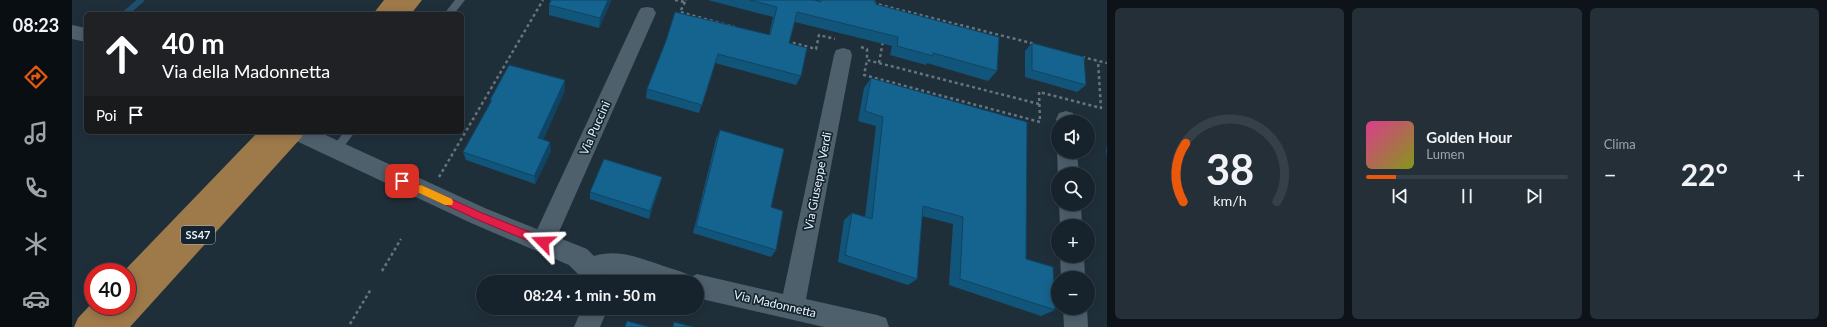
<!DOCTYPE html>
<html lang="it">
<head>
<meta charset="utf-8">
<style>
	body { margin:0; font-family:Lato,sans-serif; background:#242f38; color:#f1f3f6; height:100vh; display:flex; flex-direction:column; font-size:15px; white-space:nowrap }
	* { box-sizing:border-box; margin:0 }
	p { font-size:13px; color:#9ea4a9 }
	.icon { flex:none; width:22px; height:22px; fill:none; stroke:currentColor; stroke-width:2; stroke-linecap:round; stroke-linejoin:round }
	.map { position:relative; flex:1; overflow:hidden }
	.sheet { display:flex; flex-direction:column; gap:8px; padding:8px; background:#0d1318; width:720px }
	.sheet>* { flex:none }
	.banner { position:absolute; left:12px; top:12px; width:380px; height:122px; border-radius:6px; box-shadow:0 2px 10px #0003,0 0 0 1px #364048; background:#202124; color:#fff; overflow:hidden }
	.tools { position:absolute; left:979px; top:115px; display:grid; gap:8px }
	.tools a { display:grid; place-items:center; width:44px; height:44px; border-radius:50%; background:#17232c; box-shadow:0 2px 10px #0003,0 0 0 1px #364048; font-size:20px }
	.speed { position:absolute; left:12px; top:263px; display:flex; gap:8px; font-size:20px; font-weight:700; text-align:center }
	.speed>* { display:grid; place-content:center; width:52px; height:52px; border-radius:50%; background:#17232c; box-shadow:0 2px 10px #0003,0 0 0 1px #364048; line-height:1 }
	.speed .limit { border:6px solid #d22; background:#fff; color:#111 }
	.pin { position:absolute; display:grid; place-items:center; width:34px; height:34px; color:#fff; margin:-17px; border-radius:8px; box-shadow:0 2px 6px #0006 }
	.me { position:absolute; width:44px; margin:-22px; rotate:292deg; stroke-linejoin:round; filter:drop-shadow(0 0 3px #0008) }
	.turn { display:flex; align-items:center; gap:14px; height:84px; padding:0 12px; font-size:18px }
	.turn .icon { width:52px; height:52px; stroke-width:2.5 }
	.turn b { display:block; font-size:28px; line-height:34px }
	.then { display:flex; align-items:center; height:38px; padding:0 12px; background:#0003; gap:8px; font-size:15px }
	.big { font-size:30px; font-weight:700; line-height:1.1 }
	.sheet .tile { flex:1; display:flex; flex-direction:column; justify-content:center; gap:6px; min-width:0; padding:0 14px; border-radius:6px; background:#242f38 }
	.sheet .dial { align-items:center; gap:0 }
	.dial svg { height:104px; overflow:visible; fill:none; stroke:#364048; stroke-width:7; stroke-linecap:round; text-anchor:middle }
	.dial text { fill:#f1f3f6; stroke:none }
	.song { display:flex; align-items:center; gap:12px }
	.cover { width:48px; height:48px; border-radius:6px; background:linear-gradient(135deg,hsl(330 70% 55%),hsl(70 70% 35%)) }
	.played { height:4px; border-radius:2px; background:linear-gradient(90deg,#ea580c 15%,#364048 15%) }
	.keys { display:flex; justify-content:space-around; direction:ltr }
	.heat { display:flex; justify-content:space-between; align-items:center; font-size:22px; direction:ltr }
	.sheet .tiles { flex:1; display:grid; gap:8px; grid-template-columns:repeat(3,1fr) }
	.trip { position:absolute; left:404px; top:275px; width:228px; height:40px; border-radius:20px; background:#17232c; box-shadow:0 2px 10px #0003,0 0 0 1px #364048; font-weight:700; line-height:40px; text-align:center }
	main { display:flex; flex:1; min-height:0 }
	.tab-bar { display:flex; flex-direction:column; width:72px; justify-content:space-around; align-items:center; background:#090e12; color:#9ea4a9 }
	.tab-bar .icon { width:28px; height:28px }
	.tab-bar .on { color:#ea580c }
	.tab-bar b { font-size:18px; color:#f1f3f6 }
	.map>svg:first-child { display:block }
</style>
</head>
<body>
<main>
<nav class="tab-bar">
<b>08:23</b>
<svg class="icon on" aria-label="directions" viewBox="0 0 24 24"><path d="M12 3l9 9-9 9-9-9zM9 14v-3h6M13 9l2 2-2 2"/></svg>
<svg class="icon" aria-label="music" viewBox="0 0 24 24"><path d="M9 18V5l10-2v13"/><circle cx="6" cy="18" r="3"/><circle cx="16" cy="16" r="3"/></svg>
<svg class="icon" aria-label="phone" viewBox="0 0 24 24"><path d="M5 4h4l2 5-3 2q2 4 5 5l2-3 5 2v4C11 20 4 13 5 4z"/></svg>
<svg class="icon" aria-label="climate" viewBox="0 0 24 24"><path d="M12 3v18M4 7l16 10M4 17L20 7"/></svg>
<svg class="icon" aria-label="car" viewBox="0 0 24 24"><path d="M5 17H2v-5l4-1 3-4h7l3 4 3 1v5h-3M9 17h6M6 11h13"/><circle cx="7" cy="17" r="2"/><circle cx="17" cy="17" r="2"/></svg>
</nav>
<div class="map">
<svg width="1035" height="327" viewBox="0 0 1035 327">
	<rect width="100%" height="100%" fill="#1f2f3a"/>
	<g fill="none" stroke-linecap="round" stroke-linejoin="round">
		<path stroke="#1d4f6f" stroke-width="6" d="M54 13 69 0"/>
		<path stroke="#66747e" stroke-width="2.5" stroke-dasharray="3 3" stroke-linecap="butt" d="M603 0 613 2 614 0
			M613 2 608 12 666 28
			M801 3 963 44
			M715 41 744 49 747 35 763 39
			M789 47 795 49V60
			M1010 57 1035 63
			M807 63 811 41
			M967 104 795 60 792 75 968 122 967 92 1029 108 1026 61
			M367 177 471 0
			M310 271 329 239
			M278 324 299 289"/>
		<path fill="#4f606d" fill-rule="evenodd" d="M383 0H393L382 14H372Z
			M272 132H283L267 153 263 155 259 153 258 150Z"/>
		<path fill="#4f606d" fill-rule="evenodd" d="M575 7 581 8 584 13 479 250 471 253 463 250 460 242 463 234 566 13 569 8Z
			M771 48 778 50 780 55 734 299 805 315 814 318 817 327H752L625 298V282H574L553 275 542 274 517 279 509 276 505 268 509 260C540 248 556 254 586 264 596 268 606 270 615 274L617 278 625 274 711 294 762 55 764 50Z
			M994 111 1001 113 1004 122H986V126L984 119 987 113Z
			M986 149V152H1005L1007 174H986V175L985 152Z
			M987 204H1009L1010 226H988Z
			M988 256H1012L1013 278H989Z
			M991 308H1015L1016 327H992Z"/>
		<path fill="#4f606d" fill-rule="evenodd" d="M0 25 14 28V42L0 39Z
			M215 132H247L415 209 515 249 526 260 535 282H511L508 276 497 265 399 223 218 138Z
			M510 308H536L528 327H502Z"/>
		<path fill="#9e794a" fill-rule="evenodd" d="M312 0H350L339 14H301Z
			M186 132H232L229 138 58 327H2L6 318 21 302V306H55V272H51Z"/>
	</g>
	<path fill="#12557b" d="M636 0H742L746 1 747 0H801L803 4 925 71 916 81 855 63 854 65 818 55 820 46 723 22 717 43 729 76 724 85 643 63 627 113 574 98 575 89 594 41 697 35 701 17Z
		M539 1 527 28 477 15V5Z
		M960 43 1014 85 1005 92 953 77V51Z
		M799 78 954 259 983 310 969 316 877 285 881 224 850 216 845 279 836 285 766 262 772 220 780 213 793 217 804 126 786 121 792 88Z
		M493 80V90L471 140 479 151 463 184 394 160 391 152 419 103 418 100Z
		M648 130 699 207 704 250 699 257 621 233 644 139Z
		M1035 147V160L1034 148Z
		M590 177 588 185 577 219 518 199V192Z"/>
	<path fill="#0f4564" d="M536 0H539V1L527 28 528 18Z
		M493 80V90L468 147 466 138Z
		M478 142 479 151 463 184 462 176Z
		M590 177 588 185 577 219 578 211Z"/>
	<path fill="#15638f" stroke="#0f4564" d="M479 0H536L528 18 477 5Z
		M678 0H742L749 2V0H803V4L927 37 925 71 861 53V56L825 46 826 37 725 12 717 43 735 48 729 76 646 54 630 105 575 89 594 41 603 12 698 35 705 7Z
		M960 43 1012 57 1014 85 960 70Z
		M437 65 493 80 466 138 478 142 462 176 391 152 420 100H418Z
		M799 78 955 122 954 259 981 267 983 310 888 279 891 217 851 206 845 279 773 255 780 213 800 219 811 117 793 111Z
		M648 130 712 149 699 207 711 211 704 250 624 226Z
		M532 159 590 177 578 211 518 192Z
		M555 321 577 327H553Z
		M602 322 621 327H601Z"/>
	<path fill="#e11d48" stroke="#92132f" d="M330 177 410 213 475 239 476 242 475 245 471 247 404 219 327 183 326 181Z"/>
	<path fill="#f59e0b" d="M349 185 380 199 381 202 380 205H373L345 192 344 189 345 186Z"/>
	<g text-anchor="middle" stroke-width="3.5" stroke-linejoin="round" paint-order="stroke">
		<rect fill="#152530" stroke="#aab6bf" stroke-width="1" x="109" y="226" width="34" height="18" rx="3"/>
		<g font-size="11" font-weight="bold" fill="#eaf4fc">
			<text x="126" y="239">SS47</text>
		</g>
		<g font-size="12" fill="#eaf4fc" stroke="#152530">
			<text transform="translate(523 128) rotate(-66)" y="4">Via Puccini</text>
			<text transform="translate(746 181) rotate(-79)" y="4">Via Giuseppe Verdi</text>
			<text transform="translate(703 304) rotate(13)" y="4">Via Madonnetta</text>
		</g>
	</g>
</svg>
<div class="tools">
<a><svg class="icon" aria-label="sound" viewBox="0 0 24 24"><path d="M4 9h4l5-4v14l-5-4H4zM17 9q2 3 0 6"/></svg></a>
<a><svg class="icon" aria-label="search" viewBox="0 0 24 24"><circle cx="10" cy="10" r="6"/><path d="M15 15l6 6"/></svg></a>
<a>+</a>
<a>−</a>
</div>
<div class="speed"><div class="limit">40</div></div>
<div class="pin" style="left:330px;top:181px;background:#d93025"><svg class="icon" aria-label="arrive" viewBox="0 0 24 24"><path d="M6 21V4h12l-3 4 3 4H6"/></svg></div>
<svg class="me" style="left:471px;top:242px" viewBox="-20 -20 40 40"><path d="M0-17L14 15 0 8-14 15z" fill="#e11d48" stroke="#fff" stroke-width="4"/></svg>
<div class="trip">08:24 · 1 min · 50 m</div>
<div class="banner">
<div class="turn"><svg class="icon" aria-label="ahead" viewBox="0 0 24 24"><path d="M12 20V5M6 11l6-6 6 6"/></svg><div><b>40 m</b>Via della Madonnetta</div></div>
<div class="then">Poi<svg class="icon" aria-label="arrive" viewBox="0 0 24 24"><path d="M6 21V4h12l-3 4 3 4H6"/></svg></div>
</div>
</div>
<section class="sheet">
<div class="tiles">
<div class="tile dial"><svg viewBox="0 0 100 80">
<path d="M14 69A42 42 0 1 1 86 69"/>
<path d="M14 69A42 42 0 0 1 16 24" stroke="#ea580c"/>
<text x="50" y="56" font-size="32" font-weight="700">38</text>
<text x="50" y="72" font-size="11">km/h</text>
</svg></div>
<div class="tile">
<div class="song"><i class="cover"></i><div><b>Golden Hour</b><p>Lumen</p></div></div>
<div class="played"></div>
<div class="keys"><svg class="icon" aria-label="previous" viewBox="0 0 24 24"><path d="M18 5L8 12l10 7zM5 5v14"/></svg><svg class="icon" aria-label="pause" viewBox="0 0 24 24"><path d="M8 5v14M16 5v14"/></svg><svg class="icon" aria-label="next" viewBox="0 0 24 24"><path d="M6 5l10 7-10 7zM19 5v14"/></svg></div>
</div>
<div class="tile"><p>Clima</p>
<div class="heat"><a>−</a><b class="big">22°</b><a>+</a></div>
</div>
</div>
</section>
</main>
</body>
</html>
